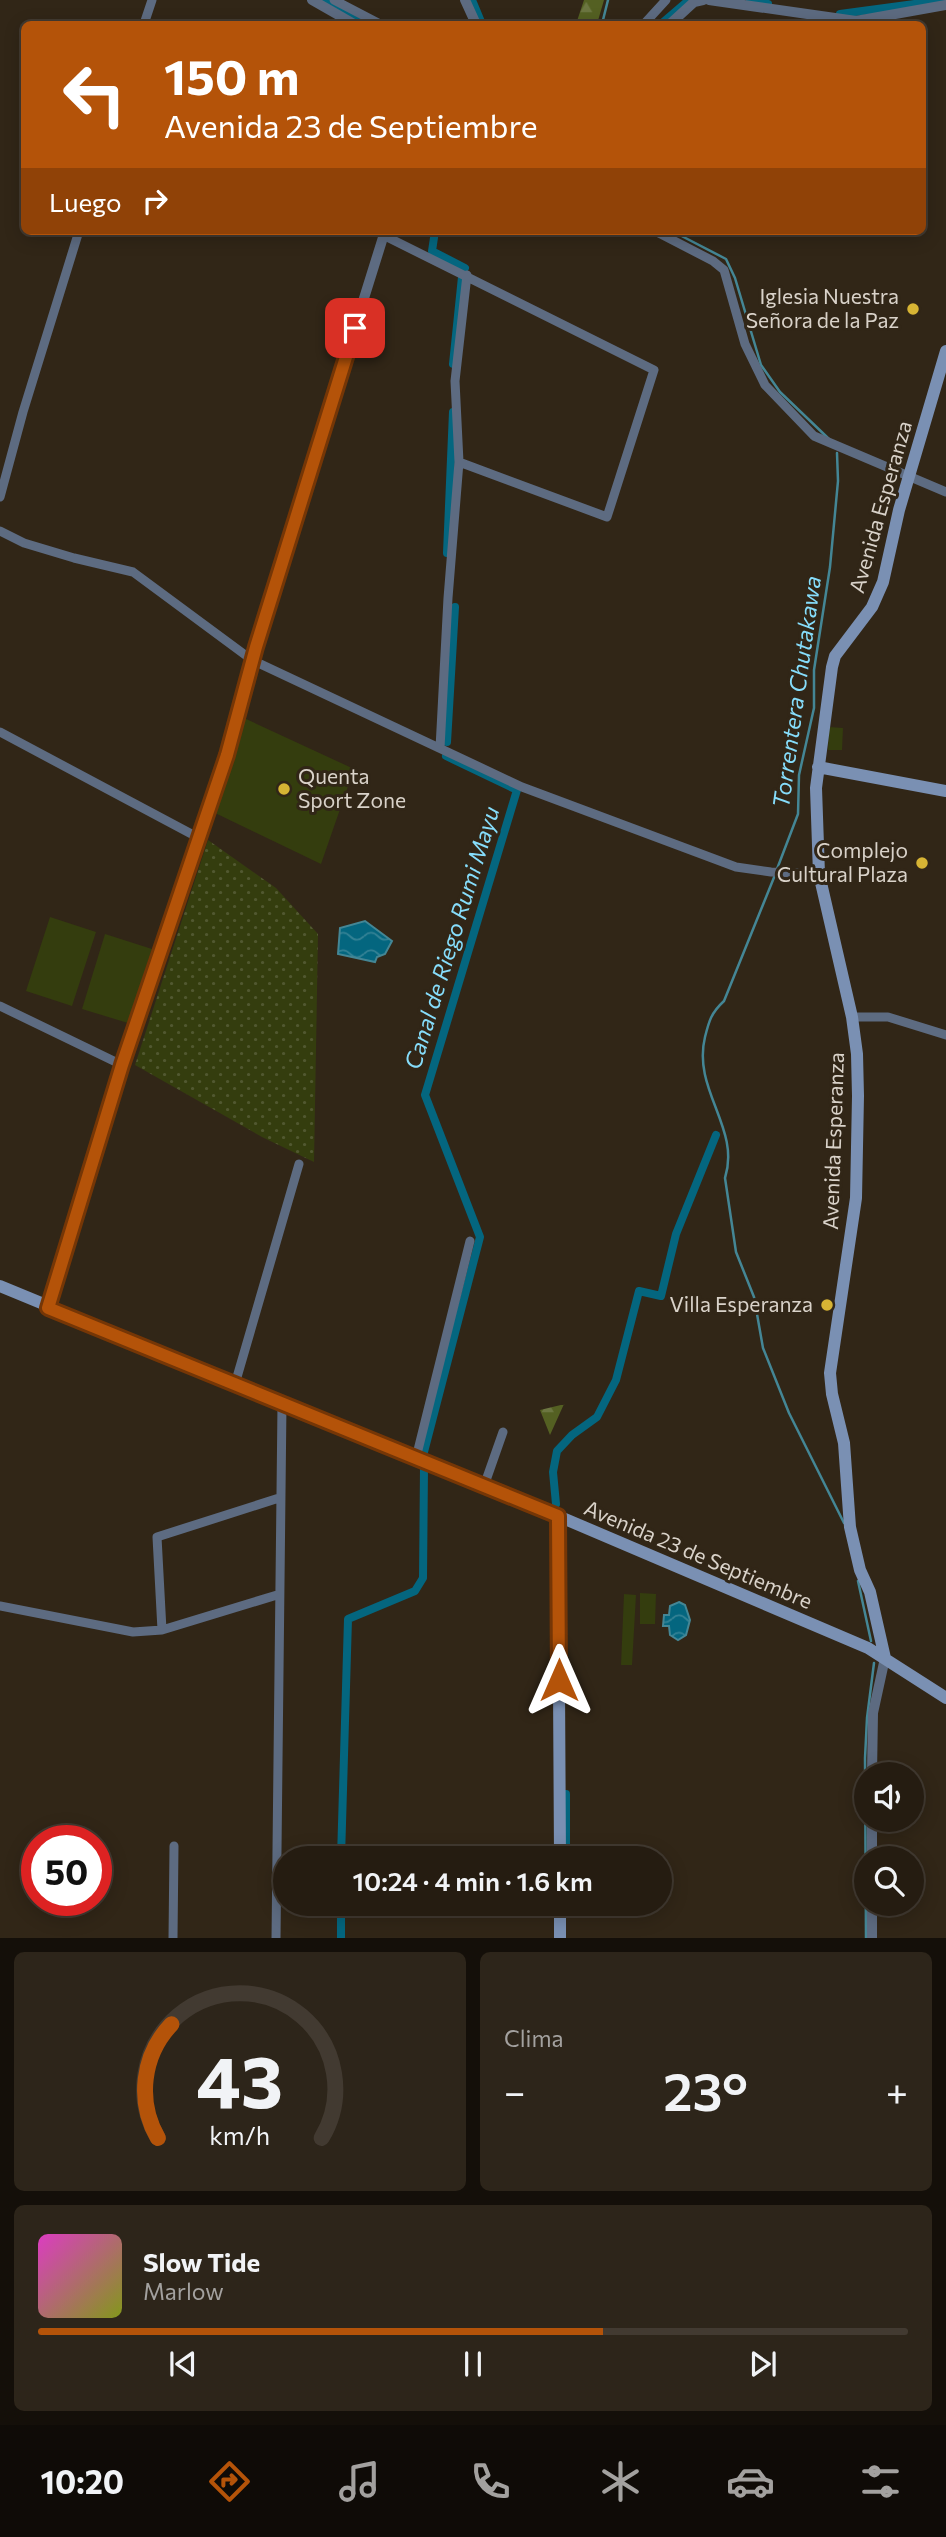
<!DOCTYPE html>
<html lang="es">
<head>
<meta charset="utf-8">
<style>
	body { margin:0; font-family:Commissioner,sans-serif; background:#2d251a; color:#f1f3f6; height:100vh; display:flex; flex-direction:column; font-size:26px; white-space:nowrap }
	* { box-sizing:border-box; margin:0 }
	p { font-size:23px; color:#a3a19f }
	.icon { flex:none; width:38px; height:38px; fill:none; stroke:currentColor; stroke-width:2; stroke-linecap:round; stroke-linejoin:round }
	.map { position:relative; height:1938px; overflow:hidden }
	.drawer { display:flex; flex-direction:column; gap:14px; padding:14px; background:#140f09; flex:1 }
	.drawer>* { flex:none }
	.banner { position:absolute; left:21px; top:21px; width:905px; height:214px; border-radius:10px; box-shadow:0 4px 18px #0003,0 0 0 2px #423a31; background:#b45309; color:#fff; overflow:hidden }
	.buttons { position:absolute; left:854px; top:1762px; display:grid; gap:14px }
	.buttons a { display:grid; place-items:center; width:70px; height:70px; border-radius:50%; background:#251c11; box-shadow:0 4px 18px #0003,0 0 0 2px #423a31; font-size:35px }
	.speed { position:absolute; left:21px; top:1825px; display:flex; gap:14px; font-size:35px; font-weight:700; text-align:center }
	.speed>* { display:grid; place-content:center; width:91px; height:91px; border-radius:50%; background:#251c11; box-shadow:0 4px 18px #0003,0 0 0 2px #423a31; line-height:1 }
	.speed .limit { border:10px solid #d22; background:#fff; color:#111 }
	.pin { position:absolute; display:grid; place-items:center; width:60px; height:60px; color:#fff; margin:-30px; border-radius:14px; box-shadow:0 4px 10px #0006 }
	.me { position:absolute; width:77px; margin:-38px; rotate:0deg; stroke-linejoin:round; filter:drop-shadow(0 0 5px #0008) }
	.turn { display:flex; align-items:center; gap:24px; height:147px; padding:0 28px; font-size:32px }
	.turn .icon { width:91px; height:91px; stroke-width:2.5 }
	.turn b { display:block; font-size:49px; line-height:60px }
	.then { display:flex; align-items:center; height:66px; padding:0 28px; background:#0003; gap:14px; font-size:26px }
	.big { font-size:52px; font-weight:600; line-height:1.1 }
	.drawer .card { flex:1; display:flex; flex-direction:column; justify-content:center; gap:10px; min-width:0; padding:0 24px; border-radius:10px; background:#2d251a }
	.drawer .dial { align-items:center; gap:0 }
	.dial svg { height:182px; overflow:visible; fill:none; stroke:#423a31; stroke-width:7; stroke-linecap:round; text-anchor:middle }
	.dial text { fill:#f1f3f6; stroke:none }
	.song { display:flex; align-items:center; gap:21px }
	.cover { width:84px; height:84px; border-radius:10px; background:linear-gradient(135deg,hsl(310 70% 55%),hsl(70 70% 35%)) }
	.played { height:7px; border-radius:4px; background:linear-gradient(90deg,#b45309 65%,#423a31 65%) }
	.keys { display:flex; justify-content:space-around; direction:ltr }
	.heat { display:flex; justify-content:space-between; align-items:center; font-size:38px; direction:ltr }
	.drawer .tiles { flex:1; display:grid; gap:14px; grid-template-columns:1fr 1fr }
	.card:last-child { grid-column:span 2 }
	.trip { position:absolute; left:273px; top:1846px; width:399px; height:70px; border-radius:35px; background:#251c11; box-shadow:0 4px 18px #0003,0 0 0 2px #423a31; font-weight:600; line-height:70px; text-align:center }
	.menu { display:flex; height:112px; justify-content:space-around; align-items:center; background:#0f0b07; color:#a3a19f }
	.menu .icon { width:49px; height:49px }
	.menu .on { color:#b45309 }
	.menu b { font-size:32px; color:#f1f3f6 }
	.map>svg:first-child { display:block }
</style>
</head>
<body>
<div class="map">
<svg width="946" height="1939" viewBox="0 0 946 1939">
	<defs>
		<pattern id="grass-dots" width="8" height="8" patternUnits="userSpaceOnUse" patternTransform="scale(1.75)"><rect width="8" height="8" fill="#343d0e"/><path d="M2 2h.1M6 6h.1" fill="none" stroke="#515830" stroke-width="1.8" stroke-linecap="round"/></pattern>
		<pattern id="forest-firs" width="22" height="20" patternUnits="userSpaceOnUse" patternTransform="scale(1.75)"><rect width="22" height="20" fill="#546022"/><path d="M5 1l3.5 6h-7zM16 11l3.5 6h-7z" fill="#6c7641"/></pattern>
		<pattern id="water-waves" width="16" height="10" patternUnits="userSpaceOnUse" patternTransform="scale(1.75)"><rect width="16" height="10" fill="#04667f"/><path d="M0 5q4-4 8 0t8 0" fill="none" stroke="#348295"/></pattern>
	</defs>
	<rect width="100%" height="100%" fill="#312617"/>
	<path fill="url(#grass-dots)" d="M208 840 276 888 318 934 314 1162 262 1137 135 1065Z"/>
	<path fill="url(#forest-firs)" d="M584 0H604L597 24H576Z
		M565 1404H564L550 1435 540 1410Z"/>
	<path fill="#343d0e" d="M244 718 354 769 321 864 213 812Z
		M829 727 843 728 842 750H828Z
		M50 917 96 932 72 1006 26 991Z
		M105 934 152 949 128 1023 82 1009Z
		M640 1593 656 1594 655 1624H640Z
		M624 1594 636 1595 632 1665H621Z"/>
	<path fill="url(#water-waves)" stroke="#448695" stroke-width="2" d="M365 921 392 941 385 954 377 957 375 962 338 954 340 928Z
		M679 1602 685 1605 690 1620 686 1635 678 1640 670 1635 669 1626H663L664 1615H669L670 1606Z"/>
	<g fill="none" stroke-linecap="round" stroke-linejoin="round">
		<path stroke="#448695" stroke-width="2.5" d="M602 24 608 0
			M672 231 726 259 735 278 761 365 780 392 829 439
			M777 869 798 814 799 775 814 708V670L830 567 838 481 837 453
			M775 875 724 1001C711 1013 709 1021 705 1037 692 1090 741 1128 725 1178L736 1252 754 1297 763 1348 789 1413 844 1523
			M858 1581 871 1641
			M866 1939 865 1758 867 1718 874 1663"/>
		<path stroke="#04667f" stroke-width="8" d="M325 0 367 24
			M472 0 482 24
			M750 0 768 4
			M840 14 944 0
			M661 24 689 0
			M435 231 432 251 465 268
			M453 364 462 277
			M447 553 453 412
			M447 742 455 607
			M424 1452 480 1237 425 1095 517 790 446 756
			M556 1504 553 1472 557 1451 572 1435 597 1417 616 1380 639 1291 661 1296 676 1234 716 1135
			M341 1858 348 1619 415 1591 423 1578 424 1467
			M566 1858V1794
			M341 1904V1939"/>
		<path stroke="#5d6b81" stroke-width="9" d="M334 0 380 24
			M144 24 152 0
			M644 24 666 0
			M655 231 713 261 724 270 745 344 765 385 814 436 946 492
			M383 235 654 370 607 517 459 462
			M0 497 23 412 79 231
			M0 531 24 543 74 558 133 572 252 660 522 787 736 867 771 872 819 874
			M0 732 199 838
			M440 748 448 598 459 462 455 381 467 275
			M0 1006 122 1065
			M852 1017H888L946 1035
			M235 1384 299 1164
			M416 1458 470 1241
			M484 1486 503 1432
			M0 1606 133 1632 162 1630 277 1595
			M162 1630 157 1537 279 1498
			M173 1939 174 1846
			M276 1939 282 1404"/>
		<path stroke="#5d6b81" stroke-width="10" d="M312 0 354 24
			M465 0 476 24
			M709 0 856 21 946 5
			M670 24 694 2 703 0
			M48 1308 122 1065 227 755 255 647 385 231
			M872 1774 873 1713 885 1658
			M872 1820V1858
			M872 1904V1939"/>
		<path stroke="#7a90b3" stroke-width="12" d="M818 767 946 791
			M0 1286 558 1516 868 1648 946 1698
			M558 1516 560 1858
			M885 1658 870 1592 860 1570 850 1527 844 1443 832 1394 830 1373 856 1198 858 1096 857 1054 852 1017 819 874 816 788 832 667 835 656 872 607 883 582 899 510 946 351
			M560 1904V1939"/>
	</g>
	<g fill="none" stroke-linecap="round" stroke-linejoin="round">
		<g stroke="#753606" stroke-width="18">
			<path id="route" d="M355 328 256 647 227 755 122 1065 48 1308 558 1516 559 1680"/>
		</g>
		<use href="#route" stroke="#b45309" stroke-width="12"/>
	</g>
	<g fill="#d7b434" stroke="#312617" stroke-width="2.5">
		<circle cx="913" cy="309" r="7"/>
		<circle cx="284" cy="789" r="7"/>
		<circle cx="922" cy="863" r="7"/>
		<circle cx="827" cy="1305" r="7"/>
	</g>
	<g text-anchor="middle" stroke-width="6" stroke-linejoin="round" paint-order="stroke">
		<g font-size="21" fill="#d9d2c9" stroke="#312617" text-anchor="end">
			<text x="899" y="304">Iglesia Nuestra<tspan x="899" dy="24">Señora de la Paz</tspan></text>
			<text x="298" y="784" text-anchor="start">Quenta<tspan x="298" dy="24">Sport Zone</tspan></text>
			<text x="908" y="858">Complejo<tspan x="908" dy="24">Cultural Plaza</tspan></text>
			<text x="813" y="1312">Villa Esperanza</text>
		</g>
		<g font-size="21" fill="#d9d2c9" stroke="#312617">
			<text transform="translate(881 507) rotate(-74)" y="7">Avenida Esperanza</text>
			<text transform="translate(834 1141) rotate(-88)" y="7">Avenida Esperanza</text>
			<text transform="translate(698 1555) rotate(23)" y="7">Avenida 23 de Septiembre</text>
		</g>
		<g font-size="23" font-style="italic" fill="#86ddfb" stroke="#312617">
			<text transform="translate(797 692) rotate(-82)" y="8">Torrentera Chutakawa</text>
			<text transform="translate(452 938) rotate(-73)" y="8">Canal de Riego Rumi Mayu</text>
		</g>
	</g>
</svg>
<div class="buttons">
<a><svg class="icon" aria-label="sound" viewBox="0 0 24 24"><path d="M4 9h4l5-4v14l-5-4H4zM17 9q2 3 0 6"/></svg></a>
<a><svg class="icon" aria-label="search" viewBox="0 0 24 24"><circle cx="10" cy="10" r="6"/><path d="M15 15l6 6"/></svg></a>
</div>
<div class="speed"><div class="limit">50</div></div>
<div class="pin" style="left:355px;top:328px;background:#d93025"><svg class="icon" aria-label="arrive" viewBox="0 0 24 24"><path d="M6 21V4h12l-3 4 3 4H6"/></svg></div>
<svg class="me" style="left:559px;top:1680px" viewBox="-20 -20 40 40"><path d="M0-17L14 15 0 8-14 15z" fill="#b45309" stroke="#fff" stroke-width="4"/></svg>
<div class="trip">10:24 · 4 min · 1.6 km</div>
<div class="banner">
<div class="turn"><svg class="icon" aria-label="left" viewBox="0 0 24 24"><path d="M17 20v-9H6M10 6l-5 5 5 5"/></svg><div><b>150 m</b>Avenida 23 de Septiembre</div></div>
<div class="then">Luego<svg class="icon" aria-label="right" viewBox="0 0 24 24"><path d="M7 20v-9h11M14 6l5 5-5 5"/></svg></div>
</div>
</div>
<section class="drawer">
<div class="tiles">
<div class="card dial"><svg viewBox="0 0 100 80">
<path d="M14 69A42 42 0 1 1 86 69"/>
<path d="M14 69A42 42 0 0 1 20 19" stroke="#b45309"/>
<text x="50" y="56" font-size="32" font-weight="700">43</text>
<text x="50" y="72" font-size="11">km/h</text>
</svg></div>
<div class="card"><p>Clima</p>
<div class="heat"><a>−</a><b class="big">23°</b><a>+</a></div>
</div>
<div class="card">
<div class="song"><i class="cover"></i><div><b>Slow Tide</b><p>Marlow</p></div></div>
<div class="played"></div>
<div class="keys"><svg class="icon" aria-label="previous" viewBox="0 0 24 24"><path d="M18 5L8 12l10 7zM5 5v14"/></svg><svg class="icon" aria-label="pause" viewBox="0 0 24 24"><path d="M8 5v14M16 5v14"/></svg><svg class="icon" aria-label="next" viewBox="0 0 24 24"><path d="M6 5l10 7-10 7zM19 5v14"/></svg></div>
</div>
</div>
</section>
<nav class="menu">
<b>10:20</b>
<svg class="icon on" aria-label="directions" viewBox="0 0 24 24"><path d="M12 3l9 9-9 9-9-9zM9 14v-3h6M13 9l2 2-2 2"/></svg>
<svg class="icon" aria-label="music" viewBox="0 0 24 24"><path d="M9 18V5l10-2v13"/><circle cx="6" cy="18" r="3"/><circle cx="16" cy="16" r="3"/></svg>
<svg class="icon" aria-label="phone" viewBox="0 0 24 24"><path d="M5 4h4l2 5-3 2q2 4 5 5l2-3 5 2v4C11 20 4 13 5 4z"/></svg>
<svg class="icon" aria-label="climate" viewBox="0 0 24 24"><path d="M12 3v18M4 7l16 10M4 17L20 7"/></svg>
<svg class="icon" aria-label="car" viewBox="0 0 24 24"><path d="M5 17H2v-5l4-1 3-4h7l3 4 3 1v5h-3M9 17h6M6 11h13"/><circle cx="7" cy="17" r="2"/><circle cx="17" cy="17" r="2"/></svg>
<svg class="icon" aria-label="filters" viewBox="0 0 24 24"><path d="M4 7h16M4 17h16"/><circle cx="9" cy="7" r="2"/><circle cx="15" cy="17" r="2"/></svg>
</nav>
</body>
</html>
